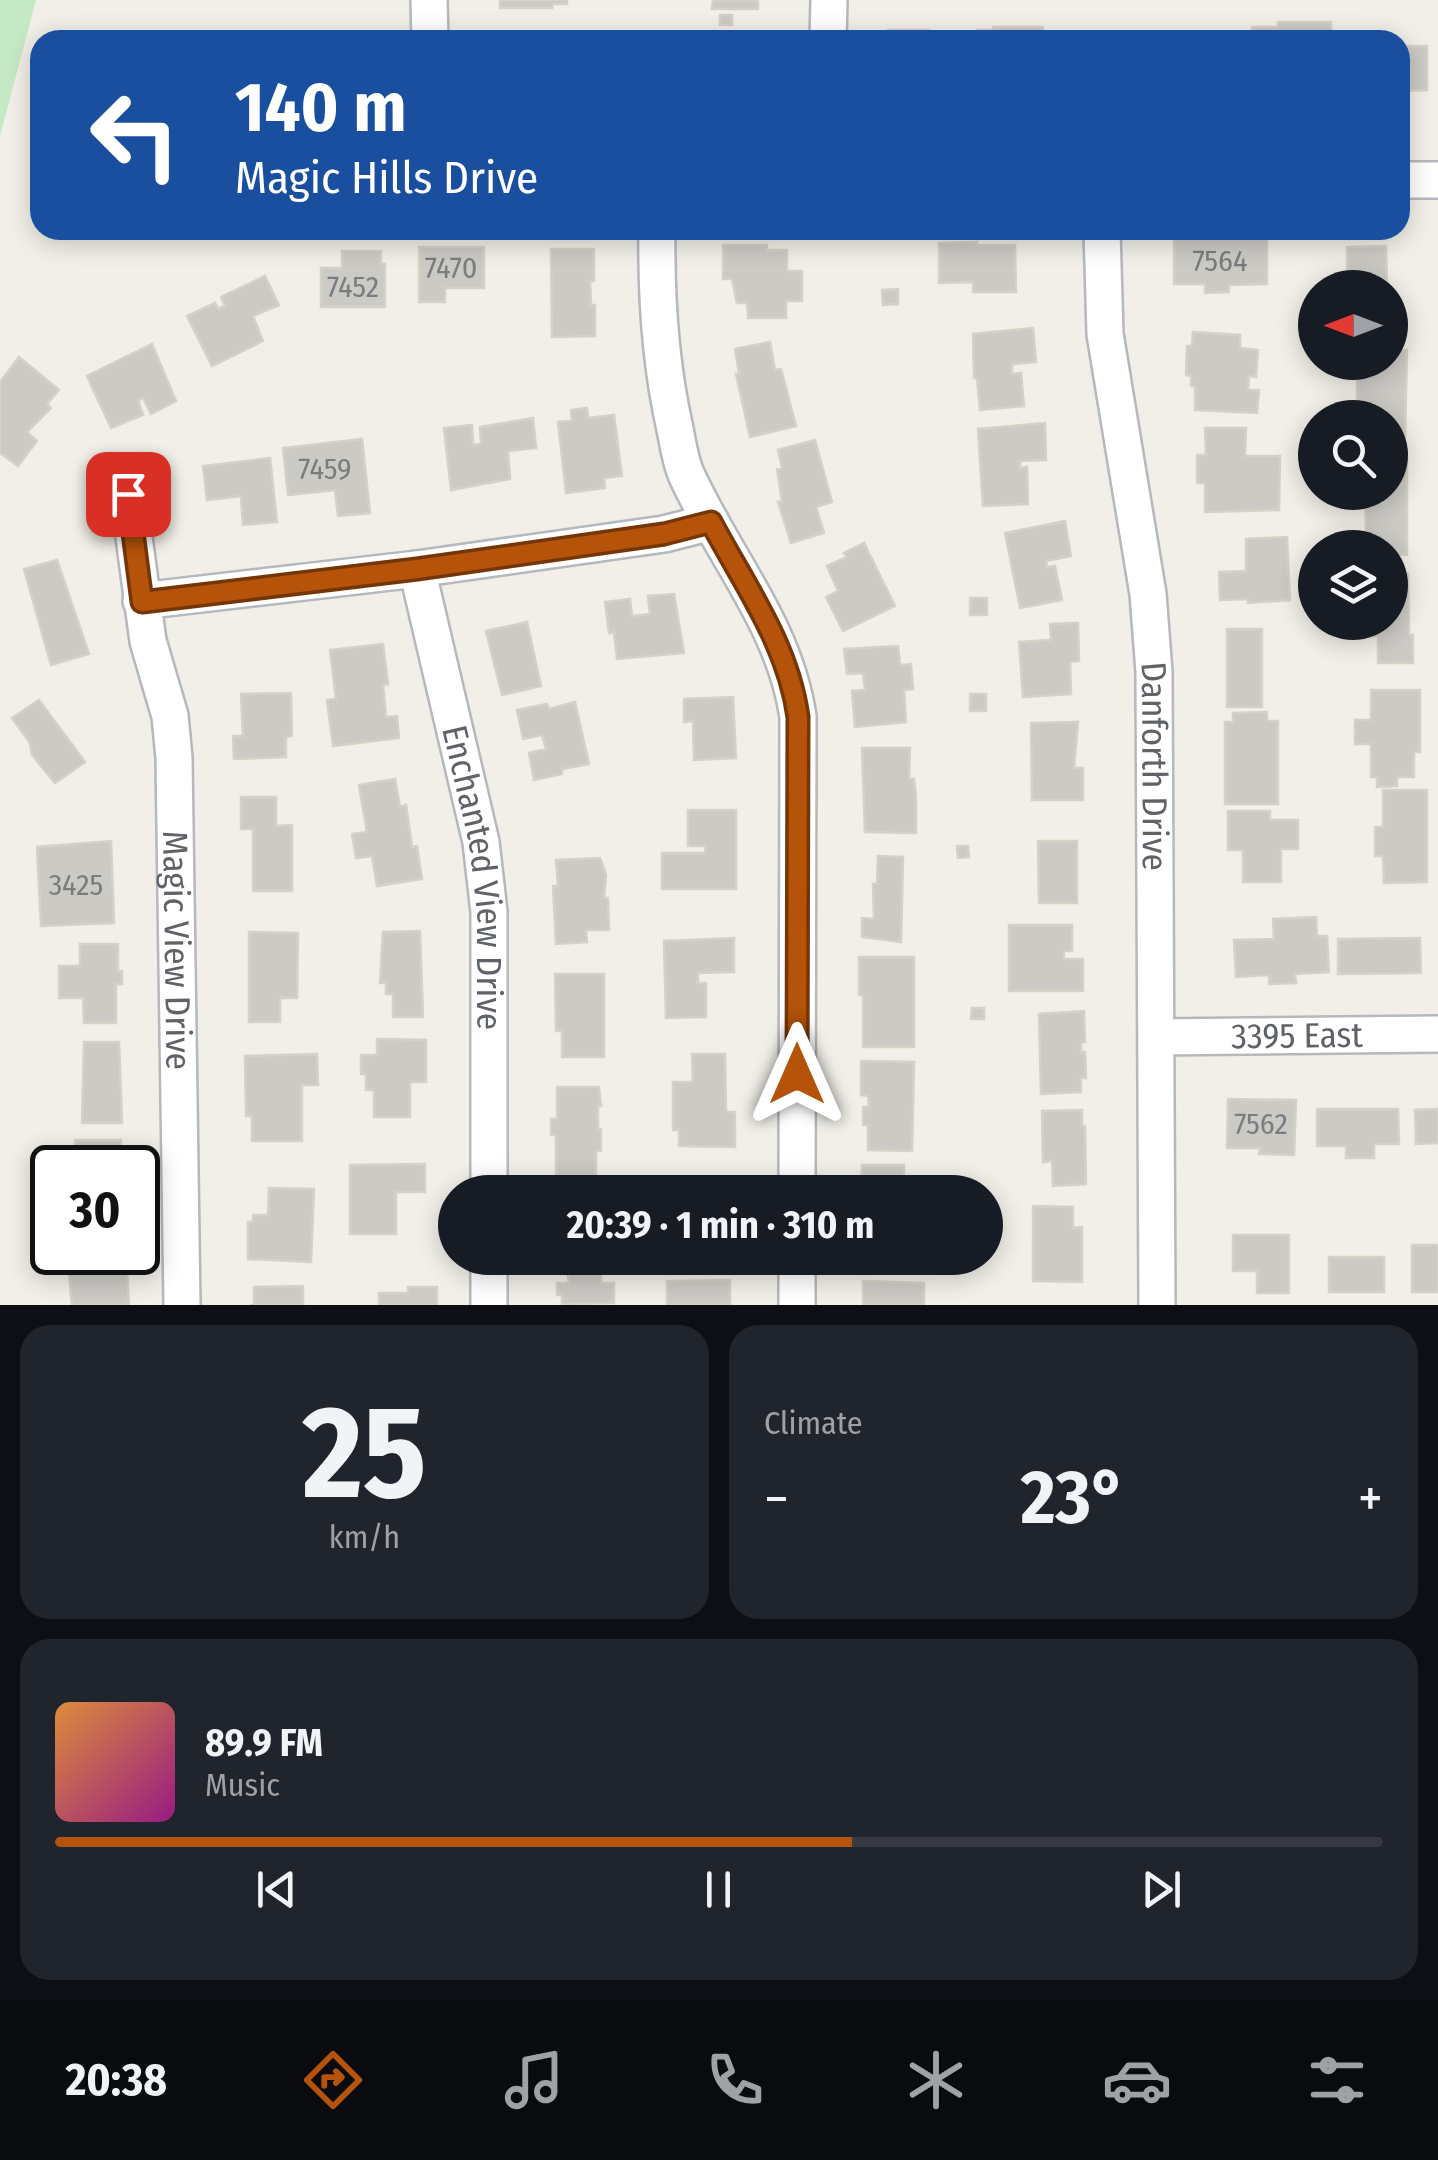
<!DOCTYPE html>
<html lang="en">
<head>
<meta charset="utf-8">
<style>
	body { margin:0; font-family:"Fira Sans Condensed",sans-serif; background:#20242c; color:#f1f3f6; height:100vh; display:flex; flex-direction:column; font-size:38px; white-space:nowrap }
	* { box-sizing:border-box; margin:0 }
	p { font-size:32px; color:#9ea1a6 }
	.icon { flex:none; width:55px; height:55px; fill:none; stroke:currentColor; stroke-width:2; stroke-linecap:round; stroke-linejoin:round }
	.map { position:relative; height:1305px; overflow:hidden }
	.panel { display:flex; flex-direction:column; gap:20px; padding:20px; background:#0d0f14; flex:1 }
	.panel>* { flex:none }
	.guide { position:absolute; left:30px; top:30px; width:1380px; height:210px; border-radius:30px; box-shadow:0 5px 25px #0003; background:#1a4fa0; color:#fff; overflow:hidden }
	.needle { width:65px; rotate:270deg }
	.fabs { position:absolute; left:1298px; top:270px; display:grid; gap:20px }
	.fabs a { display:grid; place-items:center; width:110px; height:110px; border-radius:50%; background:#171b24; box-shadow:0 5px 25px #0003; font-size:50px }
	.speed { position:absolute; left:30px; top:1145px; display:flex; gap:20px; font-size:50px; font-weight:700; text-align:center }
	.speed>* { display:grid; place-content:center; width:130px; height:130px; border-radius:50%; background:#171b24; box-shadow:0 5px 25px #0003; line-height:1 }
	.speed .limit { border:5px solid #111; border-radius:15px; background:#fff; color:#111 }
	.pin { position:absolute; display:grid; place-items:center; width:85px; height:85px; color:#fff; margin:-42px; border-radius:20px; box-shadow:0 5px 15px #0006 }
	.me { position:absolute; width:110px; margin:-55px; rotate:0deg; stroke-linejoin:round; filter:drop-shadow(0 0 8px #0008) }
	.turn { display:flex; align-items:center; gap:35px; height:210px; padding:0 40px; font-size:45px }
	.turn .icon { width:130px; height:130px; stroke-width:2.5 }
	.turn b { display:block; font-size:70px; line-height:85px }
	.big { font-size:75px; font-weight:700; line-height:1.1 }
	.panel .widget { flex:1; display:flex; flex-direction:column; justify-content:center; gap:15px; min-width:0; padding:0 35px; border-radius:30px; background:#20242c }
	.panel .dial { align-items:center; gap:0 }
	.dial b { font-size:130px; line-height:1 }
	.song { display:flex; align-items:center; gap:30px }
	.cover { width:120px; height:120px; border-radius:15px; background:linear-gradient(135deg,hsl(30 70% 55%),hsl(310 70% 35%)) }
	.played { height:10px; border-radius:5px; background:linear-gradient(90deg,#b45309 60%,#363941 60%) }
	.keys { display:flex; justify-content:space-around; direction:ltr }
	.heat { display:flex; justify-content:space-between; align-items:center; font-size:55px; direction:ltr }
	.panel .tiles { flex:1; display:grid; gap:20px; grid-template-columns:1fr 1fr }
	.widget:last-child { grid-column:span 2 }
	.trip { position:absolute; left:438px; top:1175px; width:565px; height:100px; border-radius:50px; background:#171b24; box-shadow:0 5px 25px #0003; font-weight:700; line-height:100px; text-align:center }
	.tab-bar { display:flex; height:160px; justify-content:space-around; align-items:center; background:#090b0e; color:#9ea1a6 }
	.tab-bar .icon { width:70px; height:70px }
	.tab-bar .selected { color:#b45309 }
	.tab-bar b { font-size:45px; color:#f1f3f6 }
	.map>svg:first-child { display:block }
</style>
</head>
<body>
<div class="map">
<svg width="1438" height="1305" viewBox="0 0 1438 1305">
	<rect width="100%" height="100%" fill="#f1efe8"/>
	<path fill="#c5e8c5" d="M0 0H36L0 136Z"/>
	<path fill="#cccac5" stroke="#d6d1c6" stroke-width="2.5" d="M500 0H567V4H553L552 8H500Z
		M713 0H758V9H712Z
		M720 15H732V25H720Z
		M1278 22H1331V40H1252V27H1278Z
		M993 27H1043L1044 40H978V30H993Z
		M888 30H929V40H888Z
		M733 35 758 36V40H733Z
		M1400 46H1427V90L1400 91Z
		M1267 237V284L1229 285V292L1205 293V284H1174V239Z
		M977 242V245H1015L1016 292H973V282L939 283V243Z
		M723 245H767V250H787V271H802V301H786V318H748L747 303H737L732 279H723Z
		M1386 246 1387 288H1347V247Z
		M419 247H484V288H445V302H419Z
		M551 249H594V281H590L591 305H595V336L552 337Z
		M342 251H381V264H385V307H321V268H342Z
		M265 276 279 305 253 316 263 341 212 366 187 316 215 303 218 309 225 306 221 297Z
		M898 289V304L883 305 882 290Z
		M1033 328 1036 362 1012 364V374L1021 373 1024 406 980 410 977 378H974L973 334Z
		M1193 332 1240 335V348L1258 350 1256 377 1249 376 1248 390H1259L1257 413 1195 410V387L1191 386V376L1186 375 1187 346H1192Z
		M770 342 775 370 781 369 796 426 750 437 736 374H739L735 349Z
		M152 344 176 401 151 414 143 398 138 400 143 415 111 428 87 376Z
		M1407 350 1405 437H1390V418H1357V362H1390V351Z
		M19 357 59 390 47 404 51 408 27 432 37 441 18 466 0 453V382Z
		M587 408 588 418 614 415 622 476 604 478 605 488 566 493 558 422 572 421 571 410Z
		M533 418 536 448 508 451 510 479 451 490 444 428 472 425 473 445 481 444 480 427Z
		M1045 423 1046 460 1020 461V468L1027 467 1028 504 983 506 978 429Z
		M1205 428H1246L1245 456H1280L1279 510 1205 512V483H1197V455H1206Z
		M362 439 370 513 338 516 335 490 288 495 283 448Z
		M815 440 832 502 816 507 824 533 791 543 778 502 782 501 777 469 782 468 778 450Z
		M270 458 277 522 243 525 241 496 207 500 203 466Z
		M1390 460H1407V555H1390V548H1361V533H1366L1365 492H1390Z
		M1065 521 1071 556 1046 561 1047 567 1055 566 1062 600 1020 608 1005 533Z
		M1287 537 1290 600 1248 603V599L1220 600 1219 572 1246 571V539Z
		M864 543 895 606 843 631 826 597 838 591 827 566 847 557 844 553Z
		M57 560 89 654 51 665 24 569Z
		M1390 574H1408L1409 635H1413V663H1378V636L1356 637V622H1390Z
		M674 594 684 653 617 659 614 632 609 633 605 602 630 599 632 616 650 614 648 596Z
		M970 598H987V615H970Z
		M527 622 541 686 502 695 486 631Z
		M1078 623 1079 661 1070 662 1071 694 1023 697 1019 642 1051 640 1050 624Z
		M1227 629H1262V707H1227Z
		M383 644 388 684 383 685 386 717 397 716 399 738 333 746 327 700 336 699 330 650Z
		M898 646 900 665 911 664 913 689 904 690 906 722 855 727 852 691 865 690 863 673 847 674 844 649Z
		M1371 690H1420V752H1414V777H1397V786L1377 787V777H1371V744H1355V720H1371Z
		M291 693 292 736 286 737V757L234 759 233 736H243L241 694Z
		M970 694H986V711H970Z
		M733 697 736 758 694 760 693 721 684 722V699Z
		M39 700 85 762 55 783 32 755 30 743 12 718Z
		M575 702 589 764 562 769V774L534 780 529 753 546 749 542 735 523 739 517 710 547 704 549 709Z
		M1267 712V721H1278V804H1225V722H1233V713Z
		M1078 722 1074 768H1083V800H1032L1031 723Z
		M862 748H910L909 779H914L916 795V833L865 832Z
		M395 779 400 807 406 805 412 847 417 846 422 879 377 886 372 856 356 858 352 834 367 832 359 785Z
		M1383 790H1427V882L1384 883 1383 856H1375V827H1383Z
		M241 797H276V826L292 825V891H253V829H241Z
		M688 810H736V889H662V853H705V846H688Z
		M1228 811H1270V820H1298V849H1281V882H1243V850H1228Z
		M111 841 114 923 41 926 37 847Z
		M1038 841H1077V903H1039Z
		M957 846H968L969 857 958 858Z
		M878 856 903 857 901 942 862 937V918L874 919 873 884H877Z
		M600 858 606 875 604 898H608L609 930H586L587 942 556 944 553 886H558L556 860Z
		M1316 917 1317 936H1327L1329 972 1295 974 1296 983 1269 984V975L1236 977 1234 940 1274 939 1273 919Z
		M1009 925H1072V951H1064V959H1083V991H1009Z
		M420 931 423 1017H393V994H386V983H380L383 932Z
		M249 932 298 933 297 998H280V1022H249Z
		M734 938V972L698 973V983H706V1017L666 1018 664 941Z
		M1420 938 1421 973 1338 974V939Z
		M80 944H118V971H122V984H116V1023H84L83 998H59V966H80Z
		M859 957H914V1047H863V995H859Z
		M555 974H604V1057H562V1031H556Z
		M972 1008H984V1019H971Z
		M1084 1011 1085 1042H1081V1052H1085L1086 1078H1081V1092L1041 1094 1039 1014Z
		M377 1039 426 1040V1082H410V1117H374V1090H366V1074H361V1055H377Z
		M84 1042H119L122 1123H82Z
		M317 1054 318 1085H302V1141H252V1116H246L245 1056Z
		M692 1054H725L726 1112H735V1147L679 1146V1130H673V1082H693Z
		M861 1061 914 1062 912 1151 868 1150V1125H863V1107H869L868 1096 861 1095Z
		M557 1087H599L601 1106H598V1129H601V1151H596V1184H556V1135H551V1119H557Z
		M1228 1099 1296 1100 1294 1155 1259 1154 1260 1148H1227Z
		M1317 1109H1398L1399 1144H1374V1158H1346V1146H1317Z
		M1438 1109V1143L1416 1144 1415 1110Z
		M1082 1110V1126H1085L1086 1184 1053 1186 1052 1161 1043 1162 1042 1111Z
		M75 1140H121V1168H75Z
		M425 1164V1192H396V1234H350V1165Z
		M862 1165H904V1192H861Z
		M269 1188 314 1189 311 1262 248 1259V1222H253V1215H268Z
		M665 1188H727V1192H665Z
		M1033 1206 1073 1207V1228L1082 1227V1282L1033 1281Z
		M1233 1235H1289V1293H1257V1271H1233Z
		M1412 1245H1438V1292H1412Z
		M126 1252 129 1305H72L67 1253Z
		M1329 1257H1384V1292H1329Z
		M565 1258H601V1283H614V1303L562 1304V1295H557V1283H569Z
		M687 1258H724V1266H687Z
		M730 1280V1305H667V1281Z
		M863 1281 924 1283V1305H863Z
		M303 1286V1305H250H254V1287Z
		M408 1287H437V1305H379V1293H408Z"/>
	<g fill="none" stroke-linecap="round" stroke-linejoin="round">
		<g stroke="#b5b8bc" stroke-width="40">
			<g id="minor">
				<path d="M429 0 430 40"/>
				<path d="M828 40 829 0"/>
				<path d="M1400 180H1438"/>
				<path d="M657 230C656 297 660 363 675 429 678 444 680 460 686 474 723 556 785 626 798 717L797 1192"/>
				<path id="s1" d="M1102 230 1105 334 1148 594 1154 672 1157 1305"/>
				<path id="s2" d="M128 493 148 641 170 716 174 758 182 1305"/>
				<path id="s3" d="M417 569 481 842 489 912V1192"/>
				<path d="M141 601 417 569 664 534 711 522"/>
				<path id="s4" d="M1157 1037 1438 1034"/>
				<path d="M489 1305V1258"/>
				<path d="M797 1305V1258"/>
			</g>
		</g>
		<use href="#minor" stroke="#fff" stroke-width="35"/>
	</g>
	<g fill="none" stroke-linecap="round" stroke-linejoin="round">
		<g stroke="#753606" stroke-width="25">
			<path id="route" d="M128 494 142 602 417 569 664 534 711 522C745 586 788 644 798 717L797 1074"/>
		</g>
		<use href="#route" stroke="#b45309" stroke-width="18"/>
	</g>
	<g text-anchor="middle" stroke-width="8" stroke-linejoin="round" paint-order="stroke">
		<g font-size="30" fill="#7a7d7f">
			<text x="1220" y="271">7564</text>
			<text x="451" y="278">7470</text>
			<text x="353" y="297">7452</text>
			<text x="325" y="479">7459</text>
			<text x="76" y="895">3425</text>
			<text x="1261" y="1134">7562</text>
		</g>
		<g font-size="35" fill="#5f6368" stroke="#fff">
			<text dy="12" stroke="none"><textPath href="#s1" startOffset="540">Danforth Drive</textPath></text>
			<text dy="12" stroke="none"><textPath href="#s3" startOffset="315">Enchanted View Drive</textPath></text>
			<text dy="12" stroke="none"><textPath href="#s2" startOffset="462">Magic View Drive</textPath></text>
			<text dy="12" stroke="none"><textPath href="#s4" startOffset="140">3395 East</textPath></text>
		</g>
	</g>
</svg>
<div class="fabs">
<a><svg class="needle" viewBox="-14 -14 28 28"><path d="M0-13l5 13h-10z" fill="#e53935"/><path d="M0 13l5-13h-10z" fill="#9ea1a6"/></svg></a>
<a><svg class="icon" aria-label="search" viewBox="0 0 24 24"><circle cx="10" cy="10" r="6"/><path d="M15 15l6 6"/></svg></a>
<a><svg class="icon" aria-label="layers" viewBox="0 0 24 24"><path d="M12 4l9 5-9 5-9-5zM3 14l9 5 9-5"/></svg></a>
</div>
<div class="speed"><div class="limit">30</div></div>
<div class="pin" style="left:128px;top:494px;background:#d93025"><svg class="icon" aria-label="arrive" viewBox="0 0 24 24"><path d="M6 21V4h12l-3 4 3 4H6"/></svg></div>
<svg class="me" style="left:797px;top:1074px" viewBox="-20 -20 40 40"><path d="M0-17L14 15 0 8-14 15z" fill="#b45309" stroke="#fff" stroke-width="4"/></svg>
<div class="trip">20:39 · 1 min · 310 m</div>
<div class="guide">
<div class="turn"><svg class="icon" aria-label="left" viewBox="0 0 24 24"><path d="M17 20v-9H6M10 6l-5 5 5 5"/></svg><div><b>140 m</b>Magic Hills Drive</div></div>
</div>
</div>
<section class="panel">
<div class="tiles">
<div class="widget dial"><b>25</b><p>km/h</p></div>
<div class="widget"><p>Climate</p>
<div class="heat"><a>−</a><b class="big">23°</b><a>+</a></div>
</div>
<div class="widget">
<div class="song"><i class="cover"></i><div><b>89.9 FM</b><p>Music</p></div></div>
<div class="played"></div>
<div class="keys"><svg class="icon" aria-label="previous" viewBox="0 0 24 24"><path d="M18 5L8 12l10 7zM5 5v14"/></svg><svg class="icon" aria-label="pause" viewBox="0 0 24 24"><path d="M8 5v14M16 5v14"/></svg><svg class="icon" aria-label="next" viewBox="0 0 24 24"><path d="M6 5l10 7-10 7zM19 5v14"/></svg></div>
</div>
</div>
</section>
<nav class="tab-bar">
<b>20:38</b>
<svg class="icon selected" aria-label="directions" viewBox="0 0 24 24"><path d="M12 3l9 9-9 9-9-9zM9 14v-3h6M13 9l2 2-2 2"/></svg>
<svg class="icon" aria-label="music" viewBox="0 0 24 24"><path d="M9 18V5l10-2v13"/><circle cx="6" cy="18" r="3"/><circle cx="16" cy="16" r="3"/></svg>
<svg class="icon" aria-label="phone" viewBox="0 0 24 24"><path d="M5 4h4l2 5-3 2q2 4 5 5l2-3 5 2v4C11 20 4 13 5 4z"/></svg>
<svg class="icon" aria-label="climate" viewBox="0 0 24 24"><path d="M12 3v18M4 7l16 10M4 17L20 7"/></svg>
<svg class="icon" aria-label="car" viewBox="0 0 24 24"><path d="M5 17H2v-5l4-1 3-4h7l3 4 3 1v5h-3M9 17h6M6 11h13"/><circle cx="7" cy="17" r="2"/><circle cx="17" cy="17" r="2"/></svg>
<svg class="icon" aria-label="filters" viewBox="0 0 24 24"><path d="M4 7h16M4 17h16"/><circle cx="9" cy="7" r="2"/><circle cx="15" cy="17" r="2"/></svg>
</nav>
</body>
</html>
